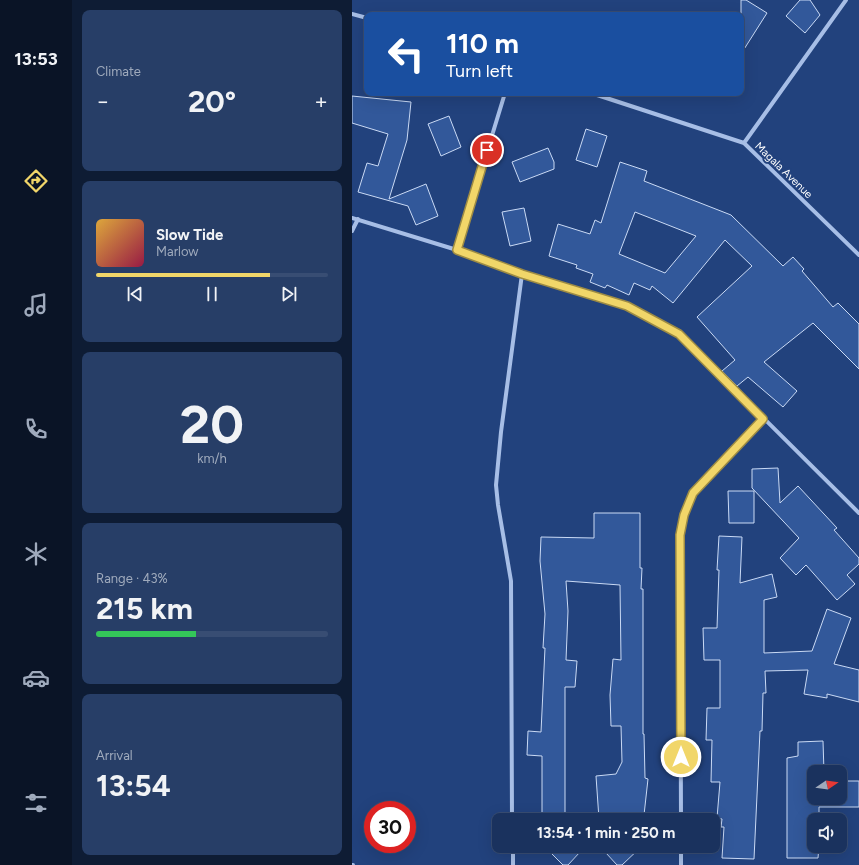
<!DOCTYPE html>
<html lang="en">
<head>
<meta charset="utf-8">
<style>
	body { margin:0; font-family:Figtree,sans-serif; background:#273e67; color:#f1f3f6; height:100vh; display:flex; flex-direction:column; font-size:15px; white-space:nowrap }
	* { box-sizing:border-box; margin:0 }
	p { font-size:13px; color:#9faabc }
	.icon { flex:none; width:22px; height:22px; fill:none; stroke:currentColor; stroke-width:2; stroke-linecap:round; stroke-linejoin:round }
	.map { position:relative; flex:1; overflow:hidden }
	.details { display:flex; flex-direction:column; gap:10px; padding:10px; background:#0e1c34; width:280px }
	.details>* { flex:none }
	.guide { position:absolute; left:12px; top:12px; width:380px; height:84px; border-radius:8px; box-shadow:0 4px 16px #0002,0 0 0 1px #384d73; background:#1a4fa0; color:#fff; overflow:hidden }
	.needle { width:26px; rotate:77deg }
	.controls { position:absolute; left:455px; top:765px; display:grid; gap:8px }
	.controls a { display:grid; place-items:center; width:40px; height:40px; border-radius:8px; background:#1a325e; box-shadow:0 4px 16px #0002,0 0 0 1px #384d73; font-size:20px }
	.speed { position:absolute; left:12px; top:801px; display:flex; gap:8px; font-size:20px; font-weight:700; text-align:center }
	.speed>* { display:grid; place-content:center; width:52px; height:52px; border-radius:50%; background:#1a325e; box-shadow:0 4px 16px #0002,0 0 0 1px #384d73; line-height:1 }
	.speed .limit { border:6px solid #d22; background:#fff; color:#111 }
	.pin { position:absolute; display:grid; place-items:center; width:34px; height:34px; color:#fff; margin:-17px; border:2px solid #fff; border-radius:50%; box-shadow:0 1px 4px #0007 }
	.me { position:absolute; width:44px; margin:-22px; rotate:0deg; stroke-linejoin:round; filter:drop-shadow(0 0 3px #0008) }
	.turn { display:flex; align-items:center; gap:14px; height:84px; padding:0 16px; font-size:18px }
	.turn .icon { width:52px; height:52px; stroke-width:2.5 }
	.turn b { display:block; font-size:28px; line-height:34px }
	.big { font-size:30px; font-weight:700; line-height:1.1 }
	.details .card { flex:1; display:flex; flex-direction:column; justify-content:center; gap:6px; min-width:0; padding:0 14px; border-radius:8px; background:#273e67 }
	.details .dial { align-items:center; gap:0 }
	.dial b { font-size:52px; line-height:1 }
	.song { display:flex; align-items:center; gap:12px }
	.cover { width:48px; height:48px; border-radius:6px; background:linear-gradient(135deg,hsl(40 70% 55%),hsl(340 70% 35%)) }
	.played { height:4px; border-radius:2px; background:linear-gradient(90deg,#f1d669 75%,#384d73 75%) }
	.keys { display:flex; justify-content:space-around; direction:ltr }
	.heat { display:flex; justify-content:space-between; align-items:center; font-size:22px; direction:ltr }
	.charge { height:6px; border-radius:3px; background:linear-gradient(90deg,#34c759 43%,#384d73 0) }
	.trip { position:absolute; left:140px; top:813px; width:228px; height:40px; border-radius:8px; background:#1a325e; box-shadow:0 4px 16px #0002,0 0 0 1px #384d73; font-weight:700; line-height:40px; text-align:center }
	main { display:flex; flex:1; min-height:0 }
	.tab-bar { display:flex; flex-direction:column; width:72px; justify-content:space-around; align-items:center; background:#0a1426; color:#9faabc }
	.tab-bar .icon { width:28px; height:28px }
	.tab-bar .current { color:#f1d669 }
	.tab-bar b { font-size:18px; color:#f1f3f6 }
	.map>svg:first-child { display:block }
</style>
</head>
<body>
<main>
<nav class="tab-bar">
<b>13:53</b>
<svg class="icon current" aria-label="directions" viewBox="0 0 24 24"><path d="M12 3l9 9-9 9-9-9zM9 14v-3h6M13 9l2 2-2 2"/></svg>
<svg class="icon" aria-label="music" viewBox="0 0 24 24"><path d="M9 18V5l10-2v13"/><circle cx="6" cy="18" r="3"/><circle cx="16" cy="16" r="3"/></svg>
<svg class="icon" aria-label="phone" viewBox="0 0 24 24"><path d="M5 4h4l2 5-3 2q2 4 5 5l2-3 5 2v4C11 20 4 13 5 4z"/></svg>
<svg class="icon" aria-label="climate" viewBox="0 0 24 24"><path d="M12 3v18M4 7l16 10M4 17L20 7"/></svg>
<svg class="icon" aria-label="car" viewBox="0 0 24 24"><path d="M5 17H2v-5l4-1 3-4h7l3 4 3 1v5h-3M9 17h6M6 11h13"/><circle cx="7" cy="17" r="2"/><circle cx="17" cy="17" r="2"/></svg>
<svg class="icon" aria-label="filters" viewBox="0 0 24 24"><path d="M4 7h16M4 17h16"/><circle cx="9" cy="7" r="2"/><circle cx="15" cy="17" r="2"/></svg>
</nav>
<section class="details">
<div class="card"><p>Climate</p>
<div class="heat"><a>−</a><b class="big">20°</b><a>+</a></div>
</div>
<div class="card">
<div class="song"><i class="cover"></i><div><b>Slow Tide</b><p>Marlow</p></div></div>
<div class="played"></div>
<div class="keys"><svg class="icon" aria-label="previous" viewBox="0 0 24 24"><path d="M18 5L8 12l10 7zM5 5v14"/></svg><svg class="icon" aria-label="pause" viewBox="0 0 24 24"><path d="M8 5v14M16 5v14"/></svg><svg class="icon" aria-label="next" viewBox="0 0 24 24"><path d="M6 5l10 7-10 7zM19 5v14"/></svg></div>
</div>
<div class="card dial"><b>20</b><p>km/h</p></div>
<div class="card"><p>Range · 43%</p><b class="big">215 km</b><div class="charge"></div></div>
<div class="card"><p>Arrival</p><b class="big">13:54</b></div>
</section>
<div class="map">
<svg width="507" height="865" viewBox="0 0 507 865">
	<rect width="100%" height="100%" fill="#22427d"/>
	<path fill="#32589a" stroke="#cadaf5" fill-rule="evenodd" d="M389 0H394L415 13 389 54Z
		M448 0H458L468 15 453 33 434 16Z
		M0 96 59 102 55 140 37 199 74 184 86 216 64 225 56 206 6 192 15 163 26 166 36 134 0 123Z
		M97 116 109 147 89 156 76 124Z
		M234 129 255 136 245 167 224 160Z
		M196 148 202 162V169L168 182 160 162Z
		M268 162 295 171 292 181 379 215 431 266 441 257 452 269 450 271 481 307 486 303 507 324V369L461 323 412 362 445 391 431 407 396 377 385 386 370 371 383 360 345 317 400 266 373 240 321 303 300 286 298 290 282 283 277 295 255 285 253 288 238 282 241 274 224 268 225 265 197 256 206 224 238 234 243 220 249 223ZM283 212 344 236 313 273 267 254Z
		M172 208 179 241 158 246 150 212Z
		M426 468 428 503 446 486 485 528 482 530 507 558V564L495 575 503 584 485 600 454 565 444 575 428 558 447 538 400 488V469Z
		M376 491H402V523H377Z
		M242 513H288V568H290L289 589H291V734H292L293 778 296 779 292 815 247 819 244 776 264 774 270 762 269 726H259L258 695 261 659 269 660 268 585 214 581 216 611 214 660 225 661 223 687H213V820H190V756L175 755 176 731 189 732 193 648H191L193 614 188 561 189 537 242 538Z
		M367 536 390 537 388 583 420 574 425 597 412 600V653L460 651 475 609 499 618 482 664 507 670V702L475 694V698L452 694 456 670 413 671 414 693H411L410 731H408L402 859 370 858 372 827H369L370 819 365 818 368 782H359L360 740H354L355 708H368V660H352L351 628H365L367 570H365Z
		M471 741 472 772H462V798H488V781H507V807H467V820H462V846H467L466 858H435V758L446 756V742Z
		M192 846H222L228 852 216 865H211Z
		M261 846H290L270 865H265L254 853Z"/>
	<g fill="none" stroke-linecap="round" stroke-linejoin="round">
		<path stroke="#a7bee6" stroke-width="4" d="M0 14 15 18
			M239 93 392 143 507 255
			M392 143 494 0
			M0 218 105 250 170 274 275 305 327 334 507 513
			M0 231 6 219
			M105 250 153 93
			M160 820 159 581 146 505 144 485 149 432 170 274
			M329 820 328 535 332 515 341 493 411 419
			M161 846V865
			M329 846V865
			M0 865H1"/>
	</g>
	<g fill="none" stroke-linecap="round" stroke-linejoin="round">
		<g stroke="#9d8b44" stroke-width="10">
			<path id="route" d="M135 150 105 250 170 274 275 306 327 334 411 419 341 493 332 515 328 535 329 757"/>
		</g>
		<use href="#route" stroke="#f1d669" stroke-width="7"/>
	</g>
	<g text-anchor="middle" stroke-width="4" stroke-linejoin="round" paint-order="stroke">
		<g font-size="11" fill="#fff" stroke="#22427d">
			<text transform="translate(432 170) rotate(44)" y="4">Magala Avenue</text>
		</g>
	</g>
</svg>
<div class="controls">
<a><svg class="needle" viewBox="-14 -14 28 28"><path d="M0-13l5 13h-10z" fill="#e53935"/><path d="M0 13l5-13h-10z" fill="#9faabc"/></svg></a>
<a><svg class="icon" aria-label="sound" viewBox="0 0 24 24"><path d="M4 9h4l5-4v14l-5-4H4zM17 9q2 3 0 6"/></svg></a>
</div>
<div class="speed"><div class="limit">30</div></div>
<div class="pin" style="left:135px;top:150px;background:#d93025"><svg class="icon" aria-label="arrive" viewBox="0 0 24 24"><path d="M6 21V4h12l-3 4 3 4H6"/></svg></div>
<svg class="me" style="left:329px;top:757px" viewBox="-20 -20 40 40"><circle r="17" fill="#f1d669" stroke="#fff" stroke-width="3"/><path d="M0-11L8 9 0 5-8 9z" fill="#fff"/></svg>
<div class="trip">13:54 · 1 min · 250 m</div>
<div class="guide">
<div class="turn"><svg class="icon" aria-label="left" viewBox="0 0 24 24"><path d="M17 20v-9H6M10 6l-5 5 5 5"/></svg><div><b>110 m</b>Turn left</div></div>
</div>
</div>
</main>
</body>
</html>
